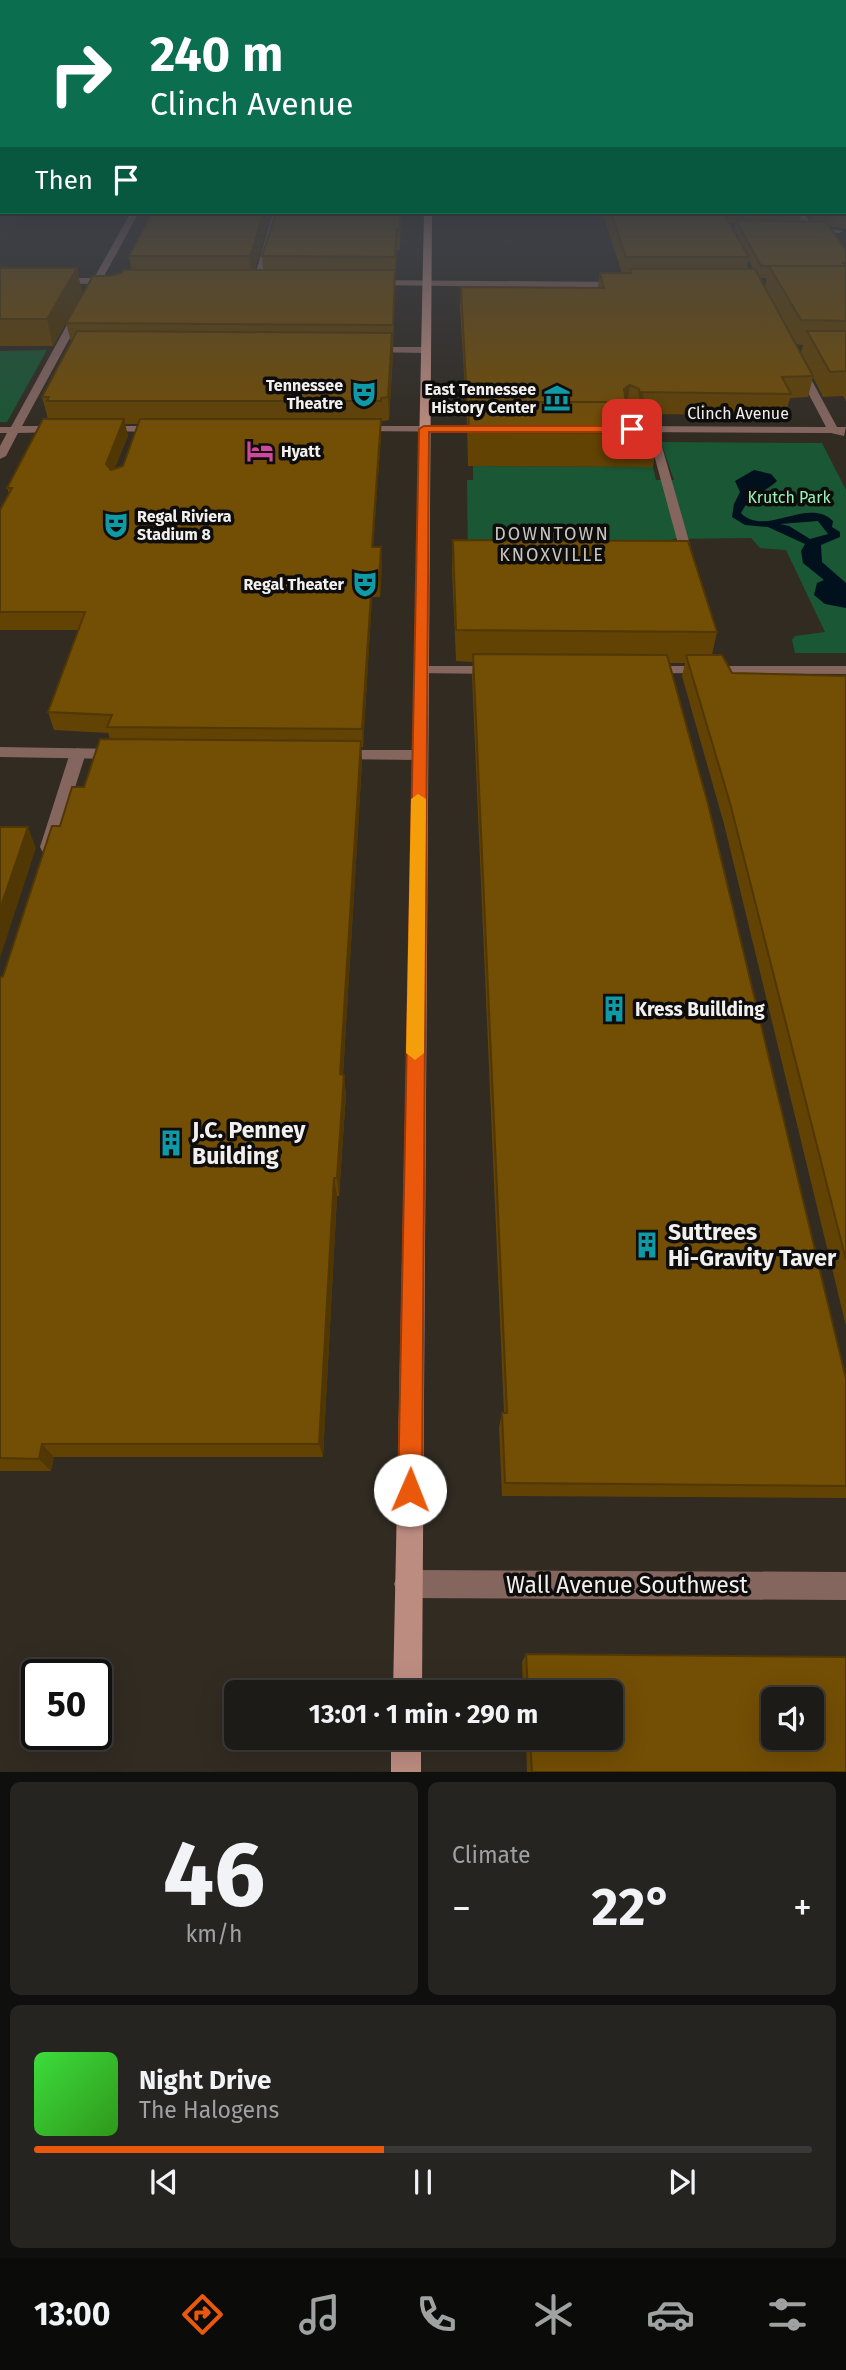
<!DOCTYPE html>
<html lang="en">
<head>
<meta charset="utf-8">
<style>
	body { margin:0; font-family:"Fira Sans",sans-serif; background:#252421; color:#f1f3f6; height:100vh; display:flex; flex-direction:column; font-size:26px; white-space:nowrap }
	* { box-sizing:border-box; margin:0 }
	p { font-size:23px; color:#a0a1a2 }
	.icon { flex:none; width:38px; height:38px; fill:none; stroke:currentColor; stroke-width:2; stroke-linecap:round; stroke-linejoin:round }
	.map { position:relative; height:1772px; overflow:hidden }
	.drawer { display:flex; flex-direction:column; gap:10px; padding:10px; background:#0f0f0d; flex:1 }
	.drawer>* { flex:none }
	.guide { position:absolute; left:0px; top:0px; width:847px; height:214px; box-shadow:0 7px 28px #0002,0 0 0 2px #3a3937; background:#0b6e4f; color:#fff; overflow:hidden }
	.controls { position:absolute; left:761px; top:1687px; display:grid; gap:14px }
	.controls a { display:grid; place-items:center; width:63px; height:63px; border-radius:10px; background:#1c1b18; box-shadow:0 7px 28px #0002,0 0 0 2px #3a3937; font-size:35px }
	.speed { position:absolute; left:21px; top:1659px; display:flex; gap:14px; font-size:35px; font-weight:700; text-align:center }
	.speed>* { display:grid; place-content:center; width:91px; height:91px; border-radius:50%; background:#1c1b18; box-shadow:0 7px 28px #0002,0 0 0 2px #3a3937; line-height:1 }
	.speed .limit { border:4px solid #111; border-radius:10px; background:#fff; color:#111 }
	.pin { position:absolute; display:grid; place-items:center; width:60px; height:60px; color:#fff; margin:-30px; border-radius:14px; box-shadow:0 4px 10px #0006 }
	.me { position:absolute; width:77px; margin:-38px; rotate:1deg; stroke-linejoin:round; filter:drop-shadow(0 0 5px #0008) }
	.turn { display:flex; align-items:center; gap:24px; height:147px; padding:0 35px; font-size:32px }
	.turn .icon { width:91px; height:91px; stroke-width:2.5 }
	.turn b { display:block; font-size:49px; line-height:60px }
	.then { display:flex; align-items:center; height:66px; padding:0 35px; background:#0003; gap:14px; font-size:26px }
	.big { font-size:52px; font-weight:700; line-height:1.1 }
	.drawer .widget { flex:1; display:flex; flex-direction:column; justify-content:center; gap:10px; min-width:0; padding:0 24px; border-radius:10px; background:#252421 }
	.drawer .dial { align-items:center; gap:0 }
	.dial b { font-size:91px; line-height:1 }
	.song { display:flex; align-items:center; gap:21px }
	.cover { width:84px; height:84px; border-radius:10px; background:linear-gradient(135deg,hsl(120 70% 55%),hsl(110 70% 35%)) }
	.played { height:7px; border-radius:4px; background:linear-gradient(90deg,#ea580c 45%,#3a3937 45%) }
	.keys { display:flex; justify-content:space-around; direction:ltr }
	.heat { display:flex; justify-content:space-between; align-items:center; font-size:38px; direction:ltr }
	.drawer .tiles { flex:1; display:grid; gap:10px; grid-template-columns:1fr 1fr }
	.widget:last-child { grid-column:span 2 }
	.trip { position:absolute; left:224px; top:1680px; width:399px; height:70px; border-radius:10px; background:#1c1b18; box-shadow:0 7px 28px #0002,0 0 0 2px #3a3937; font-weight:700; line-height:70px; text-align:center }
	.menu { display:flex; height:112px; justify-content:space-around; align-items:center; background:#0b0b0a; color:#a0a1a2 }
	.menu .icon { width:49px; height:49px }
	.menu .active { color:#ea580c }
	.menu b { font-size:32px; color:#f1f3f6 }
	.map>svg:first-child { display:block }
</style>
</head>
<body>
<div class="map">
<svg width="846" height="1772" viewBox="0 0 846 1772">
	<rect width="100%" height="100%" fill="#262420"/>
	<path fill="#312b22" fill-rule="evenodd" d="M0 188 2 212H845L846 188V1771L0 1772ZM37 1675H96V1734H37ZM236 1692H611V1738H236ZM774 1699H812V1738H774Z"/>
	<path fill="#1a5734" d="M47 350 7 422H0V351Z
		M661 442 822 443 846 490V653H795L792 640 795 636 825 632 786 550 760 548 751 538 673 539 682 571 468 570 467 480H473V466L653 467 656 480H674Z"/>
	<path fill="#00101d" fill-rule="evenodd" d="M754 470 771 474 777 481C764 493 750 495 741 513 765 538 808 496 833 521L832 527 840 532V537L821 545 822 562 846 583V608L825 604 814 595 817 583 824 580 803 563 801 551 805 544 768 527 745 525 732 517 734 504 740 492 735 481ZM818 521 828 534 810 539 789 526 780 524Z"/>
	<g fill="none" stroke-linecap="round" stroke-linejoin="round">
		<path fill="#85665f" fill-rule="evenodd" d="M273 212H281L260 281 253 283Z
			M795 212H803L813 226 843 231 839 233 792 230V226H804Z
			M371 347H425L430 350 425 353 368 352V348Z
			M652 426 657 429 695 562 694 565 683 562 647 429Z
			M78 748 86 753 56 847 48 853 42 851 40 847 70 753Z"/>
		<path fill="#85665f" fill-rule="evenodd" d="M131 212H139L103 278 115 279V283L100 284 93 291 89 288 91 284 53 283 56 278H94Z
			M368 280 619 282 623 285 619 288 371 285Z
			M79 309 84 312 22 426H59L64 429 59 432 18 433 6 456 0 459V446L7 433H0V427H11L74 312Z
			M799 363 804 366 837 427H846L844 436 831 433 633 432 628 429 633 426 826 427 794 366Z
			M105 426H161L166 429 161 432 101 431 100 429Z
			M357 426H490L495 429 490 432 353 431 352 429Z
			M421 666H496L503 670 496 674 416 673V667Z
			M647 666H846V674L642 673V667Z
			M0 747 118 749 126 754 118 759 0 757Z
			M338 750H419L427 755 419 760 332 759 330 755 332 751Z
			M408 1570 846 1572V1600L408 1598 398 1594 394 1584 398 1574Z"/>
		<path fill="#bd8c80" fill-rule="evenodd" d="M424 212H432L422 1692H393Z
			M391 1738H421V1772H391Z"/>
	</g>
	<path fill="#634304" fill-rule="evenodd" d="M845 188 846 229 829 226 846 250V401L843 396 823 397 813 377 808 397 790 398 785 416 653 414 658 433 653 467 468 466 467 424 460 307 461 287H598L600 273H622L602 212H802L800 221 813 222 805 212H845ZM730 223H736L734 231ZM748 259 753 269H747ZM760 278H767L765 287ZM796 344 803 345 801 353Z
		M152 212H272L254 270H263L262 256 401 212 400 250H397L395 278 393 355 389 420 382 421 381 424V436L373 547 382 564 380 597H372L363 747H361L362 762 343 1075 346 1094 339 1196H337L323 1457H54L51 1471H0V978L3 976 60 826 84 787 110 739 108 733 54 730 48 712 79 630H0V510L9 493 7 488 48 419 42 397 71 342 66 323 110 276 131 270 129 256ZM125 424H138L123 466 114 469 128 436Z
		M0 268H77L82 294 53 346H0Z
		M453 540 717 632 712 655 732 673 846 676V1326L724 824 682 676 685 663H669L846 1379V1498L502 1496 499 1427 502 1413H504L472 676 473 662 456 661 452 570Z
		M526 1654 846 1772H527L526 1738H611V1692H523L522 1662Z"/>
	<path fill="#503704" d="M264 212H272L252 278 250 256Z
		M397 229V250L396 278 395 257Z
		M77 268 82 294 53 346 47 319Z
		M395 270V288L393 344V325Z
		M392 333 393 355 389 420 388 397Z
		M630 385 627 407 624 389Z
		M124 419 128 436 110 481 106 464Z
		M381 419V436L372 564V547Z
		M381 547 382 564 380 597 379 580Z
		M372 580V597L363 747 362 729Z
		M361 741 362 762 342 1094 340 1074Z
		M28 827 36 848 0 958V909Z
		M344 1075 346 1094 339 1196 337 1178Z
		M334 1178 337 1196 323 1457 319 1444Z
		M42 1444 54 1457 51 1471 39 1459Z"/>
	<path fill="#734e05" stroke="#503704" stroke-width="2" fill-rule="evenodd" d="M845 188H846V209L845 208Z
		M152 212H264L250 256H129Z
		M276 212H400V229H397L395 257 262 256Z
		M611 212H723L749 257H626Z
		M736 220 826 222 846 250V263H843L845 266H761Z
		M769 266H846V321L801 320Z
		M0 268H77L47 319H0Z
		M630 269H755L813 376 782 377 791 394 641 392 644 402H641L639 389 630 385 624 389 626 402H467L461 287 604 288 600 273H631Z
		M123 270H395L393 325 66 323 93 276H110L121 273Z
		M77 331 392 333 388 397 381 398V401H47L49 397H42Z
		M807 331H846V371L830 372Z
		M468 402H649L658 433 469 432Z
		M43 419H124L106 464 111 470 123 466 140 419H381L372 547H381L379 580H372L362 729 107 727 112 715 48 712 85 612H0V510L12 488H7Z
		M453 540 688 541 717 632 456 630Z
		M473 654 667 655 708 804 846 1379V1486L505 1483 502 1413H507Z
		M686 655H722L732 673 846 676V1260L730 803Z
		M100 739 361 741 340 1074 344 1075 337 1178H334L319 1444H42L39 1459 0 1458V978L3 976 52 826H60L72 787H84Z
		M0 827H28L0 909Z
		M526 1654 846 1657V1772H532L530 1738H611V1692H528ZM774 1699H812V1738H774Z"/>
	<linearGradient id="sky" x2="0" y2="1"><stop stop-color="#151412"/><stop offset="0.43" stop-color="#41454e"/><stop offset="1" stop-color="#41454e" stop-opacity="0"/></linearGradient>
	<rect width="846" height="436" fill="url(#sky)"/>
	<path fill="#ea580c" stroke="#983908" stroke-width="2" d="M424 426H632L637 429 632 432H429L422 1490 418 1499 410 1502 401 1499 398 1490 419 429Z"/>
	<path fill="#f59e0b" d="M418 794 426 799 424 1053 415 1060 406 1053 411 799Z"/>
	<defs>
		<g id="theatre-bare" transform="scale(2.1)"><path d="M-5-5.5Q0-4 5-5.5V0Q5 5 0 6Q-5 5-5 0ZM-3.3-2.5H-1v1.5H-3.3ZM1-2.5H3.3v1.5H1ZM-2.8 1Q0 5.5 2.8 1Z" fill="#0f9aa8" stroke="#0e0d0c" stroke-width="2.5" paint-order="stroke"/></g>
		<g id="museum-bare" transform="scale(2.1)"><path d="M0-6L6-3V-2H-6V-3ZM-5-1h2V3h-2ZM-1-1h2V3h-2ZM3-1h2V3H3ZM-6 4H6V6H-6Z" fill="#0f9aa8" stroke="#0e0d0c" stroke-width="2.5" paint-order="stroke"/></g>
		<g id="hotel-bare" transform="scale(2.1)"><path d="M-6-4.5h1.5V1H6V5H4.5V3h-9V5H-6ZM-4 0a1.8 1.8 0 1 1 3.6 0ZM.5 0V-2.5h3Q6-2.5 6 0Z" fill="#d1479c" stroke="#0e0d0c" stroke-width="2.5" paint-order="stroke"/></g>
		<g id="building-bare" transform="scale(2.1)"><path d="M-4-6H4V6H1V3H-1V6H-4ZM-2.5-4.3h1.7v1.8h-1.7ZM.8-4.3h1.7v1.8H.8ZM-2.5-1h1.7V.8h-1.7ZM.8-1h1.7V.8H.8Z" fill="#0f9aa8" stroke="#0e0d0c" stroke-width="2.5" paint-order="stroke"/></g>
	</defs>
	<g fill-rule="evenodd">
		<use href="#theatre-bare" x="364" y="394"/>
		<use href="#museum-bare" x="557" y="398"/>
		<use href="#hotel-bare" x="260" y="451"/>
		<use href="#theatre-bare" x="116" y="525"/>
		<use href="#theatre-bare" x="365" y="584"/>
		<use href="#building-bare" x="614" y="1009"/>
		<use href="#building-bare" x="171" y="1143"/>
		<use href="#building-bare" x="647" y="1245"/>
	</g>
	<g text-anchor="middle" stroke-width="7" stroke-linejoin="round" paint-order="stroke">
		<g font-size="16" font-weight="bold" fill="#f2f0ee" stroke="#0e0d0c" text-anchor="end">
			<text x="343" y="391">Tennessee<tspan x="343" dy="18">Theatre</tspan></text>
			<text x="536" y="395">East Tennessee<tspan x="536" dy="18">History Center</tspan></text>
			<text x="281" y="457" text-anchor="start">Hyatt</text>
			<text x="137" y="522" text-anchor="start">Regal Riviera<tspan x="137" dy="18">Stadium 8</tspan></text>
			<text x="344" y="590">Regal Theater</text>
		</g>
		<g font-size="16" fill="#f2f0ee" stroke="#0e0d0c">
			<text x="738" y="419">Clinch Avenue</text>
		</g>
		<g font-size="16" fill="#97f5b8" stroke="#0e0d0c">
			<text x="789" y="503">Krutch Park</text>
		</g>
		<g font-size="18" letter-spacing="2" fill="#c8c5c0" stroke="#0e0d0c">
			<text x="552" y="540">DOWNTOWN<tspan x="552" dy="21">KNOXVILLE</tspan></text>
		</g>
		<g font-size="19" font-weight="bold" fill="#f2f0ee" stroke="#0e0d0c" text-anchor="start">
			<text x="635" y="1016">Kress Buillding</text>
		</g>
		<g font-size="23" font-weight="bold" fill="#f2f0ee" stroke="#0e0d0c" text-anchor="start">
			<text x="192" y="1138">J.C. Penney<tspan x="192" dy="26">Building</tspan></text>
			<text x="668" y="1240">Suttrees<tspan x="668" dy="26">Hi-Gravity Taver</tspan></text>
		</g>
		<g font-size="23" fill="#f2f0ee" stroke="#0e0d0c">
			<text x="627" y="1593">Wall Avenue Southwest</text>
		</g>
	</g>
</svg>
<div class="controls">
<a><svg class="icon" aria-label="sound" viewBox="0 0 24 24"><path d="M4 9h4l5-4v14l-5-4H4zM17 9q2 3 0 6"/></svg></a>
</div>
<div class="speed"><div class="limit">50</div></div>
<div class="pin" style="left:632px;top:429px;background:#d93025"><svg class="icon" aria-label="arrive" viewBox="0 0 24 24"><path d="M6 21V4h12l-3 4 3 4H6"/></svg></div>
<svg class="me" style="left:410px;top:1490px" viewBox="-20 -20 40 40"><circle r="19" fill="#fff"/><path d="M0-13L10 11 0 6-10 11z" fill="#ea580c"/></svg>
<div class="trip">13:01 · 1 min · 290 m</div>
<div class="guide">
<div class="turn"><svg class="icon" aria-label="right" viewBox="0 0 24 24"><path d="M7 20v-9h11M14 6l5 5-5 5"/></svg><div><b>240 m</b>Clinch Avenue</div></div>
<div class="then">Then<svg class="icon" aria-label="arrive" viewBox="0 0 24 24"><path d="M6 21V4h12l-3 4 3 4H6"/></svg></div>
</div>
</div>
<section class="drawer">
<div class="tiles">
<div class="widget dial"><b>46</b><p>km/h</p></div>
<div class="widget"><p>Climate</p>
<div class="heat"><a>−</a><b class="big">22°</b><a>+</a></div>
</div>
<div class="widget">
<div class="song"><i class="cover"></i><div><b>Night Drive</b><p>The Halogens</p></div></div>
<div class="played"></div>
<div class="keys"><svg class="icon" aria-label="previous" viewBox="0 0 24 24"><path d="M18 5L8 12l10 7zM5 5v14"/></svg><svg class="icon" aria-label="pause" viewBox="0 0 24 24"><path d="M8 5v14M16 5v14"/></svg><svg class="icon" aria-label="next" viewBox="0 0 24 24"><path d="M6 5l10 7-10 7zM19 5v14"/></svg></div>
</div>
</div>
</section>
<nav class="menu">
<b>13:00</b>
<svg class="icon active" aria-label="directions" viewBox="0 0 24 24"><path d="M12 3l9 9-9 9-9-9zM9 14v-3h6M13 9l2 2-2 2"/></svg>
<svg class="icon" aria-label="music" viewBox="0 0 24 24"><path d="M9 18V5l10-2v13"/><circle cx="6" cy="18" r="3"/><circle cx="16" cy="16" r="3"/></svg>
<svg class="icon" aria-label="phone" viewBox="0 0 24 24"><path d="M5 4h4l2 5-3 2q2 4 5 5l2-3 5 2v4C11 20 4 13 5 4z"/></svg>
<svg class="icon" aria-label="climate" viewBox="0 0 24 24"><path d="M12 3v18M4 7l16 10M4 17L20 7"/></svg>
<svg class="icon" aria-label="car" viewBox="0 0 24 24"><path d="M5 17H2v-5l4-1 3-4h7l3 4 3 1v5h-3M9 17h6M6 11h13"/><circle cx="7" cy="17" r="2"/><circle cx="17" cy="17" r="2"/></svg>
<svg class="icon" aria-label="filters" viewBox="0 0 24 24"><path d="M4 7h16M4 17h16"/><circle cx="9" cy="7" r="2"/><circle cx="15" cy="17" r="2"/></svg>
</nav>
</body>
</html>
